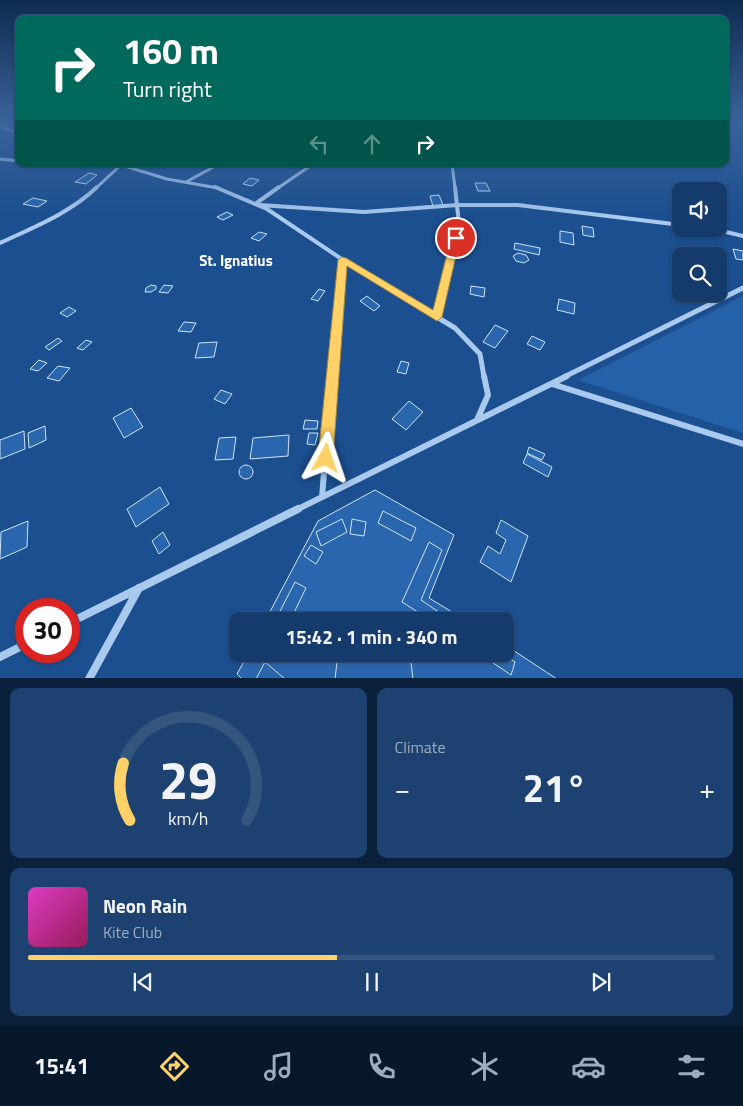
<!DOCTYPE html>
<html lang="en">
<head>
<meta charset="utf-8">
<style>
	body { margin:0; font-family:"Titillium Web",sans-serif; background:#1d4271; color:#f1f3f6; height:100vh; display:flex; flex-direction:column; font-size:19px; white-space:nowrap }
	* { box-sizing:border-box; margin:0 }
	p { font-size:16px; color:#9dadc1 }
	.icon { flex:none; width:28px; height:28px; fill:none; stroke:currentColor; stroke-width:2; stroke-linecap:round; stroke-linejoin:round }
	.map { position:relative; height:678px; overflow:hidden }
	.sheet { display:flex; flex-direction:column; gap:10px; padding:10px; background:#0b203b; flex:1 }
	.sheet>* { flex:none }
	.banner { position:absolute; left:15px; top:15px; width:714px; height:152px; border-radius:10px; box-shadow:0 1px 4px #0004,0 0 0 1px #33557e; background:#00695c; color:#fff; overflow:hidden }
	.controls { position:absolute; left:672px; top:182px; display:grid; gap:10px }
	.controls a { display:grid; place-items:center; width:55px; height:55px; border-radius:10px; background:#143b6b; box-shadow:0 1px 4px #0004,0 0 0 1px #33557e; font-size:25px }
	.speed { position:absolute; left:15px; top:598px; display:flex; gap:10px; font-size:25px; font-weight:700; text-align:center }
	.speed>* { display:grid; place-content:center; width:65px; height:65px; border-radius:50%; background:#143b6b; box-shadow:0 1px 4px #0004,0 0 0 1px #33557e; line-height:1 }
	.speed .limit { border:8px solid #d22; background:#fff; color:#111 }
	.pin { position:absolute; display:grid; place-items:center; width:42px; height:42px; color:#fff; margin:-21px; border:2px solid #fff; border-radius:50%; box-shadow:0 1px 5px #0007 }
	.me { position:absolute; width:55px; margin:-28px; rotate:5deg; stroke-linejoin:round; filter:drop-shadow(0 0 4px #0008) }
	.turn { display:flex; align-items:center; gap:18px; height:105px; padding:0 25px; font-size:22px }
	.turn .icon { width:65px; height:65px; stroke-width:2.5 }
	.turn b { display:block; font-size:35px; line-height:42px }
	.lanes { display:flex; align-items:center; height:48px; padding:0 25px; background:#0003; justify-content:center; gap:25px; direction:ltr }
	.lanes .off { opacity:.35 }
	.big { font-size:38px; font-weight:700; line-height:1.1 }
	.sheet .widget { flex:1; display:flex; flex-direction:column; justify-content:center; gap:8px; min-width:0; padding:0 18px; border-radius:10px; background:#1d4271 }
	.sheet .dial { align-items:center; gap:0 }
	.dial svg { height:130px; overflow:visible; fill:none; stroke:#33557e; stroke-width:7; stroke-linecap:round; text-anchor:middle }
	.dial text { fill:#f1f3f6; stroke:none }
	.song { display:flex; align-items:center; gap:15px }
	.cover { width:60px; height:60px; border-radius:8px; background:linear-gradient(135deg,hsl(310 70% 55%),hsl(330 70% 35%)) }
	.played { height:5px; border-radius:2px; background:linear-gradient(90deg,#ffd166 45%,#33557e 45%) }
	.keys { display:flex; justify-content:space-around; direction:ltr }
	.heat { display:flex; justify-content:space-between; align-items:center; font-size:28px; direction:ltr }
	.sheet .tiles { flex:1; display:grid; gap:10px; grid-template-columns:1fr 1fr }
	.widget:last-child { grid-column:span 2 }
	.trip { position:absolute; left:229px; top:612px; width:285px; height:50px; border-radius:10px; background:#143b6b; box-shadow:0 1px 4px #0004,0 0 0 1px #33557e; font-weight:700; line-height:50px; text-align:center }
	.tabs { display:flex; height:80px; justify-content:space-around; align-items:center; background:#08182b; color:#9dadc1 }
	.tabs .icon { width:35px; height:35px }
	.tabs .active { color:#ffd166 }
	.tabs b { font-size:22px; color:#f1f3f6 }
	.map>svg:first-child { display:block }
</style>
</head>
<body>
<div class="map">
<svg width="743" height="679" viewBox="0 0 743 679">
	<rect width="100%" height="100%" fill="#1b4f8f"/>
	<path fill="#2461a8" d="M743 296V433L578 380Z"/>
	<path fill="#2a66ad" stroke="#cfe3fa" d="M89 173 97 175 86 184 75 182Z
		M250 178 259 180 252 186 243 184Z
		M475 183H486L490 191H478Z
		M439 195 443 205 433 206 430 196Z
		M33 198 47 201 38 207 23 204Z
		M227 212 233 215 223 220 217 217Z
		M582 226 593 228 594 237 583 235Z
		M560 231 573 233 574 245 560 242Z
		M259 232 267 234 259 241 251 238Z
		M515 243 540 248 539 255 514 249Z
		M733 249 743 251V260L736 259Z
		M518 253 526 255 529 260 524 263 516 261 513 256Z
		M151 285 156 286V289L151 292H145L146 288Z
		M164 285 173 286 168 293 159 292Z
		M471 286 485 288 484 297 470 294Z
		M319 289 325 291 318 301 311 299Z
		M367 296 380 306 374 311 360 301Z
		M559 299 575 303 574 314 557 310Z
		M69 307 76 311 67 317 60 313Z
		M184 322 196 323 191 332 178 331Z
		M495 325 508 331 495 348 483 342Z
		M532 336 545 342 540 350 527 344Z
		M58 338 62 341 49 350 45 347Z
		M86 340 92 342 83 350 77 348Z
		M217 342 214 357 195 358 199 343Z
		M39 360 47 363 38 371 30 369Z
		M401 361 409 363 406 374 397 372Z
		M58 366 70 368 59 381 47 378Z
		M221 390 232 394 225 404 214 399Z
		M409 401 423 412 406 430 392 419Z
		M131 408 143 427 124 438 113 418Z
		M305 420 318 421 317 429H303Z
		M45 426 46 440 29 448 28 433Z
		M24 431 25 449 0 459V440Z
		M309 433H318L315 445 307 444Z
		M289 435 288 456 250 459 253 438Z
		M236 437 233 459 215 460 219 438Z
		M529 447 545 454 542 460 527 453Z
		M527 454 552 467 548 477 523 463Z
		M239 472a7 7 0 1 1 14 0a7 7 0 1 1-14 0Z
		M160 487 169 504 136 527 127 509Z
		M375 490 454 535 429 598 467 621H265L318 521Z
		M383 511 416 528 411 541 378 523Z
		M342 519 347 532 321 546 316 532Z
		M352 519 366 522 364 536 350 534Z
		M501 520 528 536 511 582 480 562 488 546 500 554 506 540 496 533Z
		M28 521 27 547 0 559 1 532Z
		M163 532 170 545 159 554 152 541Z
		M429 542 442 550 421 600 452 621H432L402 602Z
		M311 545 323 552 316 564 304 556Z
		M295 582 306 588 290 621H275Z
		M505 645 557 679H242L237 674 248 654H505Z
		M338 654H410L413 679H335Z
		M480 654H502L515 662 511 675Z
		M265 662 285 679H256Z"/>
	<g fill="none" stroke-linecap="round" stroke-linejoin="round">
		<path stroke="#a9c9ee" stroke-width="3" d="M0 127 19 133
			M0 159 19 161
			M118 164 167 179 218 188
			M452 164 455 188
			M186 182 219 164
			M96 188 122 164
			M278 188 313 164"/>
		<path stroke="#a9c9ee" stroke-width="4" d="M215 187 267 209 361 272
			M255 204 279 187
			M260 205 364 212 457 205H518L681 225
			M714 229 743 236
			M0 243C34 227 70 213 97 187
			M341 272 342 260
			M449 272 459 224 455 187"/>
		<path stroke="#a9c9ee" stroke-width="5" d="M359 270 455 328 480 354 484 377
			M437 317 450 270
			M332 377 341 270
			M564 377 743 288"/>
		<path stroke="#a9c9ee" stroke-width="6" d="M552 384 743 444
			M477 420 488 395 484 376
			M322 497 332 376
			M296 510 567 376"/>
		<path stroke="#a9c9ee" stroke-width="8" d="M69 623 298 509
			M0 657 26 644
			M89 679 139 588"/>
	</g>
	<linearGradient id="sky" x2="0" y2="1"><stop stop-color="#0f2b4f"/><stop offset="0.56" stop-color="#39639b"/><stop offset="1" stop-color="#39639b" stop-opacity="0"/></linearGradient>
	<rect width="743" height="217" fill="url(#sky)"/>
	<path fill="#ffd166" stroke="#a68842" d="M456 236 460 238 442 317 437 321 347 266 333 458 331 463 326 465 320 463 318 458 338 260 342 257 346 258 433 310 451 238Z"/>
	<g text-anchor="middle" stroke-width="5" stroke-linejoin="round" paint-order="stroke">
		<g font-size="15" font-weight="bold" fill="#fff" stroke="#1b4f8f">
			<text x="236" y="266">St. Ignatius</text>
		</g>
	</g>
</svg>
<div class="controls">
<a><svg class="icon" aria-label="sound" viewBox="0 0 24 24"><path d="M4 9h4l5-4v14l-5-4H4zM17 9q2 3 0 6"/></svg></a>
<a><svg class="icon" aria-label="search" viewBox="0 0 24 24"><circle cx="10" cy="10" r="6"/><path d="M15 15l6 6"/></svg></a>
</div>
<div class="speed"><div class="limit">30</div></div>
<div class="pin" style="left:456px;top:238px;background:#d93025"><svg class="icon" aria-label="arrive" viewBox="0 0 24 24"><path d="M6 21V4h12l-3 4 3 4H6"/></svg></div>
<svg class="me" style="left:326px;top:458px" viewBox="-20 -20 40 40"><path d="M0-17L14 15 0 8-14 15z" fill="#ffd166" stroke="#fff" stroke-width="4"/></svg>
<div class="trip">15:42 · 1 min · 340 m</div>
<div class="banner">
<div class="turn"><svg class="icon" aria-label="right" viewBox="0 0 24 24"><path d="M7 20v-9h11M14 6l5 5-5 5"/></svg><div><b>160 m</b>Turn right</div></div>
<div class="lanes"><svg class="icon off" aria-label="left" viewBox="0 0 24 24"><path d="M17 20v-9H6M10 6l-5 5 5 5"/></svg><svg class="icon off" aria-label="ahead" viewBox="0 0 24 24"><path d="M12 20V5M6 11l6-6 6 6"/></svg><svg class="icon" aria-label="right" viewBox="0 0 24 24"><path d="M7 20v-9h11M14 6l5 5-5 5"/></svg></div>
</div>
</div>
<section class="sheet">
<div class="tiles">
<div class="widget dial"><svg viewBox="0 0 100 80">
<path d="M14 69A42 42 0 1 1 86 69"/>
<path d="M14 69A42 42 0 0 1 10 34" stroke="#ffd166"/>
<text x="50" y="56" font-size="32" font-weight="700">29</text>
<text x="50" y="72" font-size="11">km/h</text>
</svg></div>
<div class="widget"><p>Climate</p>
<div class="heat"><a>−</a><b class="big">21°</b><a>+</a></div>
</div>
<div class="widget">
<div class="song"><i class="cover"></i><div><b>Neon Rain</b><p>Kite Club</p></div></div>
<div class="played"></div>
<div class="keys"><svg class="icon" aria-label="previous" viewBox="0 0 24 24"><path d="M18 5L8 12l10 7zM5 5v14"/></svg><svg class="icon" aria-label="pause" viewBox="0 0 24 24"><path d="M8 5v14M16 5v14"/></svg><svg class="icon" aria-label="next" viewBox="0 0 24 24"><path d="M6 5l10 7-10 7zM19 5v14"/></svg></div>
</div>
</div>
</section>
<nav class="tabs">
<b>15:41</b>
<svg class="icon active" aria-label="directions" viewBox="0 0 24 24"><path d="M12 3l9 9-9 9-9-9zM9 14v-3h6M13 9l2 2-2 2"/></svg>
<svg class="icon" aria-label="music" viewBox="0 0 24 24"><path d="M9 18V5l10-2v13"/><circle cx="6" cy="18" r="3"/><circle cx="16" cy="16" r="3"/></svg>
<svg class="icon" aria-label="phone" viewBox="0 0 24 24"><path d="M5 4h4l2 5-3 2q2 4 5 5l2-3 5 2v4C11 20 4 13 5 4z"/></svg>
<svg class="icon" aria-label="climate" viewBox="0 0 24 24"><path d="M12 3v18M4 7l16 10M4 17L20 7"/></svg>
<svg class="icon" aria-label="car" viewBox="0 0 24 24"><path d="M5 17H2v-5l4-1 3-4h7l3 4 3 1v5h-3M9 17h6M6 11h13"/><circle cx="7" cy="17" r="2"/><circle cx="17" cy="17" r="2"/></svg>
<svg class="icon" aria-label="filters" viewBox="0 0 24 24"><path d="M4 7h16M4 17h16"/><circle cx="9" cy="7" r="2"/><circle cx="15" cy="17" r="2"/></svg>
</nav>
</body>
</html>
